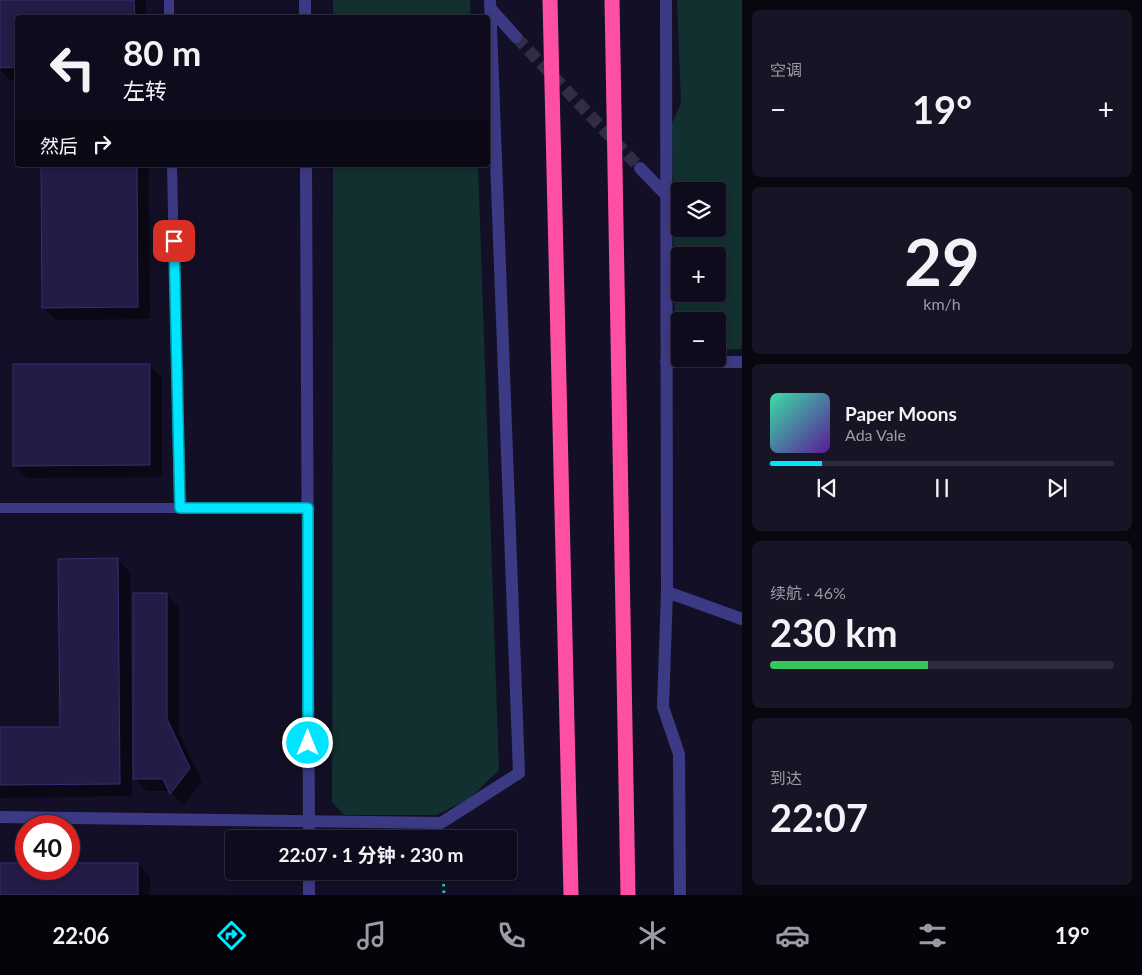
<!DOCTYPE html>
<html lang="zh">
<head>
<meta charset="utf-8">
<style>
	body { margin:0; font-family:Lato,"Noto Sans SC",sans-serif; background:#171425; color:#f1f3f6; height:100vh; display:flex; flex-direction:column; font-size:19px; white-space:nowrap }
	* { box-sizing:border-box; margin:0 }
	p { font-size:16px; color:#9b9ba3 }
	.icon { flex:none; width:28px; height:28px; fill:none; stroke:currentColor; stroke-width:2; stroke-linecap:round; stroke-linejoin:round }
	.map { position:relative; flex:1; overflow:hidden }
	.details { display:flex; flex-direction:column; gap:10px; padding:10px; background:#08060f; width:400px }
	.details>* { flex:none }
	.hud { position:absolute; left:15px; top:15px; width:475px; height:152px; border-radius:5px; box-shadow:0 2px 8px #0003,0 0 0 1px #2e2b3b; background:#0e0b1c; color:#f1f3f6; overflow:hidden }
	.controls { position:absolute; left:671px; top:182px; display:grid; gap:10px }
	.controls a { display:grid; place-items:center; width:55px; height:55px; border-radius:5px; background:#0e0b1c; box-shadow:0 2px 8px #0003,0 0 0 1px #2e2b3b; font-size:25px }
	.speed { position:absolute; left:15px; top:815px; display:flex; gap:10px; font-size:25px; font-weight:700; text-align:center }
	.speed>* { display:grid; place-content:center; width:65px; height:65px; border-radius:50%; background:#0e0b1c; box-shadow:0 2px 8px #0003,0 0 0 1px #2e2b3b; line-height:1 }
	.speed .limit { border:8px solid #d22; background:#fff; color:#111 }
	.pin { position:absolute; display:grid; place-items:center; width:42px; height:42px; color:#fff; margin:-21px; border-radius:10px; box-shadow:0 2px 8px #0006 }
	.me { position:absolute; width:55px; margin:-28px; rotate:0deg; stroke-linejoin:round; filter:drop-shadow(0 0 4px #0008) }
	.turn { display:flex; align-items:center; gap:18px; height:105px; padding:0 25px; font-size:22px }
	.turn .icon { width:65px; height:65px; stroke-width:2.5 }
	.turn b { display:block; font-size:35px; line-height:42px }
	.then { display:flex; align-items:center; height:48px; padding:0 25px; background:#0003; gap:10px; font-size:19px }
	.big { font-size:38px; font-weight:700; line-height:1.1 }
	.details .tile { flex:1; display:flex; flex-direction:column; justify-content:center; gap:8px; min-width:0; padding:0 18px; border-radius:8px; background:#171425 }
	.details .dial { align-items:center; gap:0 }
	.dial b { font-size:65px; line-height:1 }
	.song { display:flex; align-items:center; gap:15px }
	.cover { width:60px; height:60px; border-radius:8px; background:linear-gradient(135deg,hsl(160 70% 55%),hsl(270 70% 35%)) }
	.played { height:5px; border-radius:2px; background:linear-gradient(90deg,#00e5ff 15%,#2e2b3b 15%) }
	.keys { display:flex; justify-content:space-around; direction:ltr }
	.heat { display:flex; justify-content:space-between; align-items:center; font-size:28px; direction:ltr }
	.charge { height:8px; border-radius:4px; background:linear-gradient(90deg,#34c759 46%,#2e2b3b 0) }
	.trip { position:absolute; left:225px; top:830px; width:292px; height:50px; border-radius:5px; background:#0e0b1c; box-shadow:0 2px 8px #0003,0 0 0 1px #2e2b3b; font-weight:700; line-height:50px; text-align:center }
	.dock { display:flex; height:80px; justify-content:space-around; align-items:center; background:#06040b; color:#9b9ba3 }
	.dock .icon { width:35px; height:35px }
	.dock .active { color:#00e5ff }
	.dock b { font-size:22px; color:#f1f3f6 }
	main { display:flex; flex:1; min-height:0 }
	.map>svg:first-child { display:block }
</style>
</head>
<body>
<main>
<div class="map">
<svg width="742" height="895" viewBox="0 0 742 895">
	<rect width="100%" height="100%" fill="#130f26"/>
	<path fill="#12302f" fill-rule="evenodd" d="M333 0H470L471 17H333Z
		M677 0H742V349L718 350V321H680V342L675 335 672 124 681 103ZM680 191H718V229H680ZM680 256H718V294H680Z
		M333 165H478L499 770 470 798 437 815H344L332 802Z"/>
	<path fill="#0007" d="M0 0H146V18H18V80H10L0 70Z
		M42 165H144L149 170 150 319 56 320 43 308Z
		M150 365 162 378V477L27 478 14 465Z
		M117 559 130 572 132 765H134L166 594 179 607V733L202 782 183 805 170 791H147L132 776V796L0 798V729L61 728Z
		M0 864H26V869H69V864H138L150 877V895H0Z"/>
	<path fill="#241b47" stroke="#3b2d73" d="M0 0H134L135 18H18V67L0 68Z
		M41 165H137L138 307 42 308Z
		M13 364H150V465L13 466Z
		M118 558 120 784 0 785V727H60L58 559Z
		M133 593H167V719L190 768 170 794 163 779H133Z
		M0 863H26V869H69V863H138V895H0Z"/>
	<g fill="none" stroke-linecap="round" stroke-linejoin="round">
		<path stroke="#312d47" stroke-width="12" stroke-dasharray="12 6" stroke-linecap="butt" d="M516 37 640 168"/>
		<path stroke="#2fb8b0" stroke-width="3" stroke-dasharray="2.5 4" stroke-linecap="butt" d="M443 871 444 895"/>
		<path stroke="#3d3a85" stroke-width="10" d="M169 0V18
			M172 165 179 508
			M0 508H308"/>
		<path stroke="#3d3a85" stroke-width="12" d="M666 362H742
			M667 592 742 619
			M0 817 441 823 519 773"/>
		<path stroke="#3d3a85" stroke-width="12" d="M305 0V18
			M490 0 519 773
			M666 0 667 592 663 707 679 754 680 895
			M491 9 516 37
			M306 165 309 839
			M640 168 666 195
			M309 871V895"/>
		<path stroke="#ff4fa3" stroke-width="15" d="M550 0 571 895
			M612 0 628 895"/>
	</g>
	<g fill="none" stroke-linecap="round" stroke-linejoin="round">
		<g stroke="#0095a6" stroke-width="12">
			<path id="route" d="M174 241 180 508H308V743"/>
		</g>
		<use href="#route" stroke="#00e5ff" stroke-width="9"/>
	</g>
</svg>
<div class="controls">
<a><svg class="icon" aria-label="layers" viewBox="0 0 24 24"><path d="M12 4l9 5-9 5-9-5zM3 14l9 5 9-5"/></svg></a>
<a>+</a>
<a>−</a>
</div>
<div class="speed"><div class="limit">40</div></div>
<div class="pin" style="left:174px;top:241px;background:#d93025"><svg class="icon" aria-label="arrive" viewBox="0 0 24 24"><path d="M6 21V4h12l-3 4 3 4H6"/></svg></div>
<svg class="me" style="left:308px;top:743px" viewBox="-20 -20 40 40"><circle r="17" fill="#00e5ff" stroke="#fff" stroke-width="3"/><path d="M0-11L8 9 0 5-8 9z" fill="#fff"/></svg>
<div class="trip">22:07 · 1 分钟 · 230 m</div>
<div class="hud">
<div class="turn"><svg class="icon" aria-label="left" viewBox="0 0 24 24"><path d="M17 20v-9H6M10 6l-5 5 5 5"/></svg><div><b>80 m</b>左转</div></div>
<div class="then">然后<svg class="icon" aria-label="right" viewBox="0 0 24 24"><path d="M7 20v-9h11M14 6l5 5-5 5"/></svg></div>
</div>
</div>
<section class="details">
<div class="tile"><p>空调</p>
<div class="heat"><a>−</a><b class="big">19°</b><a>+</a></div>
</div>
<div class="tile dial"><b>29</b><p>km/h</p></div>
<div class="tile">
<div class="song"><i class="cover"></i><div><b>Paper Moons</b><p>Ada Vale</p></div></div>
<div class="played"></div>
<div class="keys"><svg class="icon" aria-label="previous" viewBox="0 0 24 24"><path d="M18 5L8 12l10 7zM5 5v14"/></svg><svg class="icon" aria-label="pause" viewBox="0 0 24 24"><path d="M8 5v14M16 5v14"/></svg><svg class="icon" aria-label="next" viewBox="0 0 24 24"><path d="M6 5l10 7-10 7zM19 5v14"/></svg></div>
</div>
<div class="tile"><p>续航 · 46%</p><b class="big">230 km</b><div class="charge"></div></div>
<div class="tile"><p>到达</p><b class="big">22:07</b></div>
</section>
</main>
<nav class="dock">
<b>22:06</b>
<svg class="icon active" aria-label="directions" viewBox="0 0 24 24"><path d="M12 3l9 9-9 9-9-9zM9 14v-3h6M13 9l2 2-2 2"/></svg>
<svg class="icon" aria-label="music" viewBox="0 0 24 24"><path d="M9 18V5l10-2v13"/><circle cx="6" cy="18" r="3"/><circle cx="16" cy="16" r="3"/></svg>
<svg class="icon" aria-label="phone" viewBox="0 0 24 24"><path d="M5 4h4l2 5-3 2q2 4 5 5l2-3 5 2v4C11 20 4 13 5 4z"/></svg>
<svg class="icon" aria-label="climate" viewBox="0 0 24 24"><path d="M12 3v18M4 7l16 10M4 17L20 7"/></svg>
<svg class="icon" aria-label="car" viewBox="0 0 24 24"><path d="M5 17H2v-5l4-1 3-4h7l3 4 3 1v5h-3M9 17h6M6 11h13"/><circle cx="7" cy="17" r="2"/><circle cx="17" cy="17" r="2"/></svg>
<svg class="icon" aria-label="filters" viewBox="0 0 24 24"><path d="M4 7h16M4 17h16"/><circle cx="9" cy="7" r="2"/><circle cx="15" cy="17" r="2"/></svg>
<b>19°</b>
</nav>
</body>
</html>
